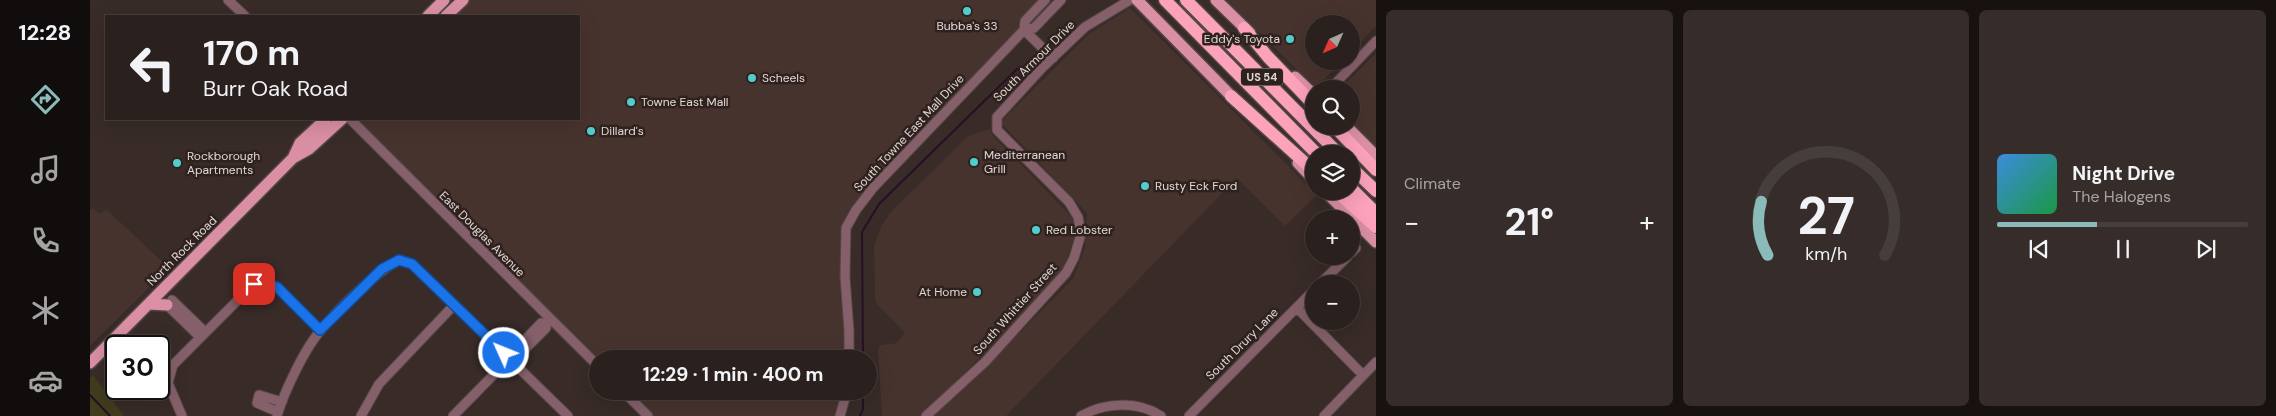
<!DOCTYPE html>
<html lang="en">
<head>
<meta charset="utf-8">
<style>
	body { margin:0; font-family:"DM Sans",sans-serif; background:#362d2b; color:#f1f3f6; height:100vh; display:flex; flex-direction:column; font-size:19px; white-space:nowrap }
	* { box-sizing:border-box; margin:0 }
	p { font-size:16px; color:#a5a3a4 }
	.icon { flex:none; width:28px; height:28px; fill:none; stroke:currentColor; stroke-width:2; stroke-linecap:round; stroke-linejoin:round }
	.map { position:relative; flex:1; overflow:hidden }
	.drawer { display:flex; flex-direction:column; gap:10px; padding:10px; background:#171210; width:900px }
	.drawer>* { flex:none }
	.hud { position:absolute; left:15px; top:15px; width:475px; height:105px; border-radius:0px; box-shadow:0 5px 20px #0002,0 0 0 1px #463e3c; background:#2a201e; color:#f1f3f6; overflow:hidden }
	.needle { width:32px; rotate:225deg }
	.tools { position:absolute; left:1215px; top:15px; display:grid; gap:10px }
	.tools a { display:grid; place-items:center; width:55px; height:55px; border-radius:50%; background:#2a201e; box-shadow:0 5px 20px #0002,0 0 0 1px #463e3c; font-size:25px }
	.speed { position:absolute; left:15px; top:335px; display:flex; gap:10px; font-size:25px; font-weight:700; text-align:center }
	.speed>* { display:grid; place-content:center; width:65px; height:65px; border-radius:50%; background:#2a201e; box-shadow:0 5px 20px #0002,0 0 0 1px #463e3c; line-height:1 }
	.speed .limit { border:2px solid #111; border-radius:8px; background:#fff; color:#111 }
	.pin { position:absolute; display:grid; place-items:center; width:42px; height:42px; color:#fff; margin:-21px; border-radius:10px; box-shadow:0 2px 8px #0006 }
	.me { position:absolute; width:55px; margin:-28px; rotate:314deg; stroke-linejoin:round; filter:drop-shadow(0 0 4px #0008) }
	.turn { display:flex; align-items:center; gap:18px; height:105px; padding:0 15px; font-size:22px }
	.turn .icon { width:65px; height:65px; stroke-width:2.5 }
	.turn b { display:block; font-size:35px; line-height:42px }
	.big { font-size:38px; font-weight:700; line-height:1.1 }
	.drawer .card { flex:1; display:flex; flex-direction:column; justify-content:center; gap:8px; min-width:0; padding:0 18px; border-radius:8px; background:#362d2b }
	.drawer .dial { align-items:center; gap:0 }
	.dial svg { height:130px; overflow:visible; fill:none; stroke:#463e3c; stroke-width:7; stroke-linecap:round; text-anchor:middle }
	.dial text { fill:#f1f3f6; stroke:none }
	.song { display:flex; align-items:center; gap:15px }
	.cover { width:60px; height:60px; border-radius:8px; background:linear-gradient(135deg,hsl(210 70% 55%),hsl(140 70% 35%)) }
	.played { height:5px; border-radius:2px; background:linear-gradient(90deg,#8bbbb9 40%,#463e3c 40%) }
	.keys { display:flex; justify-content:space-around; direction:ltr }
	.heat { display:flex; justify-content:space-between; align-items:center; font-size:28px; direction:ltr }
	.drawer .tiles { flex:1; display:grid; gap:10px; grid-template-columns:repeat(3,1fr) }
	.trip { position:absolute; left:499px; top:350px; width:288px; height:50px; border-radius:25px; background:#2a201e; box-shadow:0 5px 20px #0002,0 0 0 1px #463e3c; font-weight:700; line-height:50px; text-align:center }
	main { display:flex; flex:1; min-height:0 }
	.tabs { display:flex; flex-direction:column; width:90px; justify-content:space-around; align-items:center; background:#110d0c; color:#a5a3a4 }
	.tabs .icon { width:35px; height:35px }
	.tabs .active { color:#8bbbb9 }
	.tabs b { font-size:22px; color:#f1f3f6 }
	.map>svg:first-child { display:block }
</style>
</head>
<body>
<main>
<nav class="tabs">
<b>12:28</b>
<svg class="icon active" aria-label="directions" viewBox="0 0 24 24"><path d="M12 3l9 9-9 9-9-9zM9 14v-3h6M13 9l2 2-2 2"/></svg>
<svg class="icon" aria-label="music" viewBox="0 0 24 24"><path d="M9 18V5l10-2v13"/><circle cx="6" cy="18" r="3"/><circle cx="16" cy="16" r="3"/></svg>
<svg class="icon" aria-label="phone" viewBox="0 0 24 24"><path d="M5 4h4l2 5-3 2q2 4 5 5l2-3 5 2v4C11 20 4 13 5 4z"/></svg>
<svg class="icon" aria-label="climate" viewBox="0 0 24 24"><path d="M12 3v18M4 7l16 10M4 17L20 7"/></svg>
<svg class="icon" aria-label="car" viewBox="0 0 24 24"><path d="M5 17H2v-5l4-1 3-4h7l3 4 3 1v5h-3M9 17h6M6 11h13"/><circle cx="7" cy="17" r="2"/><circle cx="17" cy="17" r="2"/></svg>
</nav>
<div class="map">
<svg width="1286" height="416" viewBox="0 0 1286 416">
	<rect width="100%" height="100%" fill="#382b28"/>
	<path fill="#47332e" d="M360 0H966L783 188 756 228 755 359H508L507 365 258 119H489V16H344Z
		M1136 0H1286V26L1261 52V24H1224V61H1252L1226 88Z
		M1040 8 1227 195 1195 226 1147 178 916 416H792L788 348 791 345 807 343 815 333 786 303 785 297 784 245 792 225 801 212 878 136 900 129 903 136 982 217 985 224V237L975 265 969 276 866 382 871 388 898 364 983 279 995 248 997 213 910 122 999 34Z
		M1286 53V149L1261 125V89H1250Z
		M3 208 10 214 16 209 79 268 0 346V210Z
		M534 391H755L749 416H559Z"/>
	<path fill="#423c1d" d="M3 375 34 416H0V378Z"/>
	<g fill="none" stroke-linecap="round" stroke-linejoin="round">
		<path stroke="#261025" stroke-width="2" d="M773 359 772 232 789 204 927 69
			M0 395 20 416
			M770 416 773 409V391"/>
		<g stroke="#534744" stroke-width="11">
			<path id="minor" d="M138 0 155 16
				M934 30 944 28 971 0
				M934 30 963 58
				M1240 89 1286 41
				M260 119 508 366
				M1261 253 1266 248
				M1230 284 1258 256
				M82 300 115 332
				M77 305 110 337
				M1207 308 1273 375
				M424 354H430L456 328V323L459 320
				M759 359V331L755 277 756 228 766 210 783 188 934 30 935 21 955 0
				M533 391 558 416
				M188 412 167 403 169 395 192 402
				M92 416 78 383 83 365 164 284 173 283 187 287 230 330
				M187 416C194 392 215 348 231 330 249 308 285 273 309 260L322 264 478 416
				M271 416 289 384 364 305
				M363 416 424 354 425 350 451 323H456
				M750 416 757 391
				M836 416 895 362 976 273 984 258 991 234 988 217 979 202 907 130V117L952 68 995 27 1040 0
				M991 416C1015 402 1048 401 1071 416
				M1099 416 1224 290
				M1234 416 1286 362"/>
		</g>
		<g stroke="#534744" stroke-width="14">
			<path id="major" d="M1047 0 1147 102
				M1126 0 1160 33
				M338 16 354 0
				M356 16 373 0
				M1205 77 1224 95
				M1256 126 1286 156
				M203 158 210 143 236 119
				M1208 163 1224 180
				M1235 191 1286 242
				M59 304 77 305
				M0 363 203 158 219 149 252 119"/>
		</g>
		<g stroke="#534744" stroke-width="15">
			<path id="highway" d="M1075 0 1227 154
				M1096 0 1249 154
				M1154 28 1178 57 1224 105
				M1141 96 1224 171
				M1244 126 1286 170
				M1261 167 1286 191
				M1261 188 1286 213
				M1246 191 1286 227"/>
		</g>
		<use href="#minor" stroke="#85606a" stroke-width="9"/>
		<use href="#major" stroke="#da8fa4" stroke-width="11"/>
		<use href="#highway" stroke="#fca2bb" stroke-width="12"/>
	</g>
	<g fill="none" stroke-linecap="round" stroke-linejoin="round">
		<g stroke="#114b97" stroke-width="12">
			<path id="route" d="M164 284 173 283 187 287 230 330 292 269 309 260 322 264 414 353"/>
		</g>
		<use href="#route" stroke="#1a73e8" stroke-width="9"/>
	</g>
	<g fill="#52cdcd" stroke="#2e211e" stroke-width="2">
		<circle cx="877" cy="11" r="5"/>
		<circle cx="1200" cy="39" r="5"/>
		<circle cx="662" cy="78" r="5"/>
		<circle cx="541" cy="102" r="5"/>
		<circle cx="501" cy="131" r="5"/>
		<circle cx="884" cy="162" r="5"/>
		<circle cx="87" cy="163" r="5"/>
		<circle cx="1055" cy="186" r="5"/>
		<circle cx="946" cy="230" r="5"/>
		<circle cx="887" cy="292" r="5"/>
	</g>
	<g text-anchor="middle" stroke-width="5" stroke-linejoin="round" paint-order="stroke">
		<rect fill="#2e211e" stroke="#aba09d" stroke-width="1" x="1151" y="68.5" width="42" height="17" rx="4"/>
		<g font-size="11" font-weight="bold" fill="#e0d7d4">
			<text x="1172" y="81">US 54</text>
		</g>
		<g font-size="12" fill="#e0d7d4" stroke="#2e211e" text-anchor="start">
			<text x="877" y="30" text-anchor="middle">Bubba's 33</text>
			<text x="1190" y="43" text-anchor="end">Eddy's Toyota</text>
			<text x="672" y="82">Scheels</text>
			<text x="551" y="106">Towne East Mall</text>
			<text x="511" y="135">Dillard's</text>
			<text x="894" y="159">Mediterranean<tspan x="894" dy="14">Grill</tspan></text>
			<text x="97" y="160">Rockborough<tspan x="97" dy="14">Apartments</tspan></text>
			<text x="1065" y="190">Rusty Eck Ford</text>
			<text x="956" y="234">Red Lobster</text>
			<text x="877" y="296" text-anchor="end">At Home</text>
		</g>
		<g font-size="12" fill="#e0d7d4" stroke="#2e211e">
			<text transform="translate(944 61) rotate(-45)" y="4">South Armour Drive</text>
			<text transform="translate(819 133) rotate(-47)" y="4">South Towne East Mall Drive</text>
			<text transform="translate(392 234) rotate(45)" y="4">East Douglas Avenue</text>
			<text transform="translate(92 251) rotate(-45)" y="4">North Rock Road</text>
			<text transform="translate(925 309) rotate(-48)" y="4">South Whittier Street</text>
			<text transform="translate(1152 344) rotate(-45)" y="4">South Drury Lane</text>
		</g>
	</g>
</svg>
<div class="tools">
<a><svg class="needle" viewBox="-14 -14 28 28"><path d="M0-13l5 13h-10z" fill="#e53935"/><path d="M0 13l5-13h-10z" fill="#a5a3a4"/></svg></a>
<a><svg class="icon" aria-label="search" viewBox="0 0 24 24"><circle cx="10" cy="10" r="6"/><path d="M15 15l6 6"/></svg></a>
<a><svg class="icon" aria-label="layers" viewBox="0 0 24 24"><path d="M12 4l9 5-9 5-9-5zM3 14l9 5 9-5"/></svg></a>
<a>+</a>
<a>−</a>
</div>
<div class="speed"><div class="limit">30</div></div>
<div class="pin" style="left:164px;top:284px;background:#d93025"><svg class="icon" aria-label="arrive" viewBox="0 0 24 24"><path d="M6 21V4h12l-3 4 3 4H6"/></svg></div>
<svg class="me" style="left:414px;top:353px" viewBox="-20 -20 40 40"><circle r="17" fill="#1a73e8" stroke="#fff" stroke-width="3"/><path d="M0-11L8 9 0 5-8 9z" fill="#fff"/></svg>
<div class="trip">12:29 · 1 min · 400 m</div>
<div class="hud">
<div class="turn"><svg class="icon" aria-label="left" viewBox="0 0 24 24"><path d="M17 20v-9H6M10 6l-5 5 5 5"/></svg><div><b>170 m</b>Burr Oak Road</div></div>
</div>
</div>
<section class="drawer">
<div class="tiles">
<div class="card"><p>Climate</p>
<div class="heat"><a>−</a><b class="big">21°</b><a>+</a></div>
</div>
<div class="card dial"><svg viewBox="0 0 100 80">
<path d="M14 69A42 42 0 1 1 86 69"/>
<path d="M14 69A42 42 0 0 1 10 36" stroke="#8bbbb9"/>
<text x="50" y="56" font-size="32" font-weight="700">27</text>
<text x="50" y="72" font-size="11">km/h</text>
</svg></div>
<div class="card">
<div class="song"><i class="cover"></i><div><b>Night Drive</b><p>The Halogens</p></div></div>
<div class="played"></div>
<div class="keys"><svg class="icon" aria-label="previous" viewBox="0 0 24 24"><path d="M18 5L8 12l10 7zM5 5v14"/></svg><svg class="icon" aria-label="pause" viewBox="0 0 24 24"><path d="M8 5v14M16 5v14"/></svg><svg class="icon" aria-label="next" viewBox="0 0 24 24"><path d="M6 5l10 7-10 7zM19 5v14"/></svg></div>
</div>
</div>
</section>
</main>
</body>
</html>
